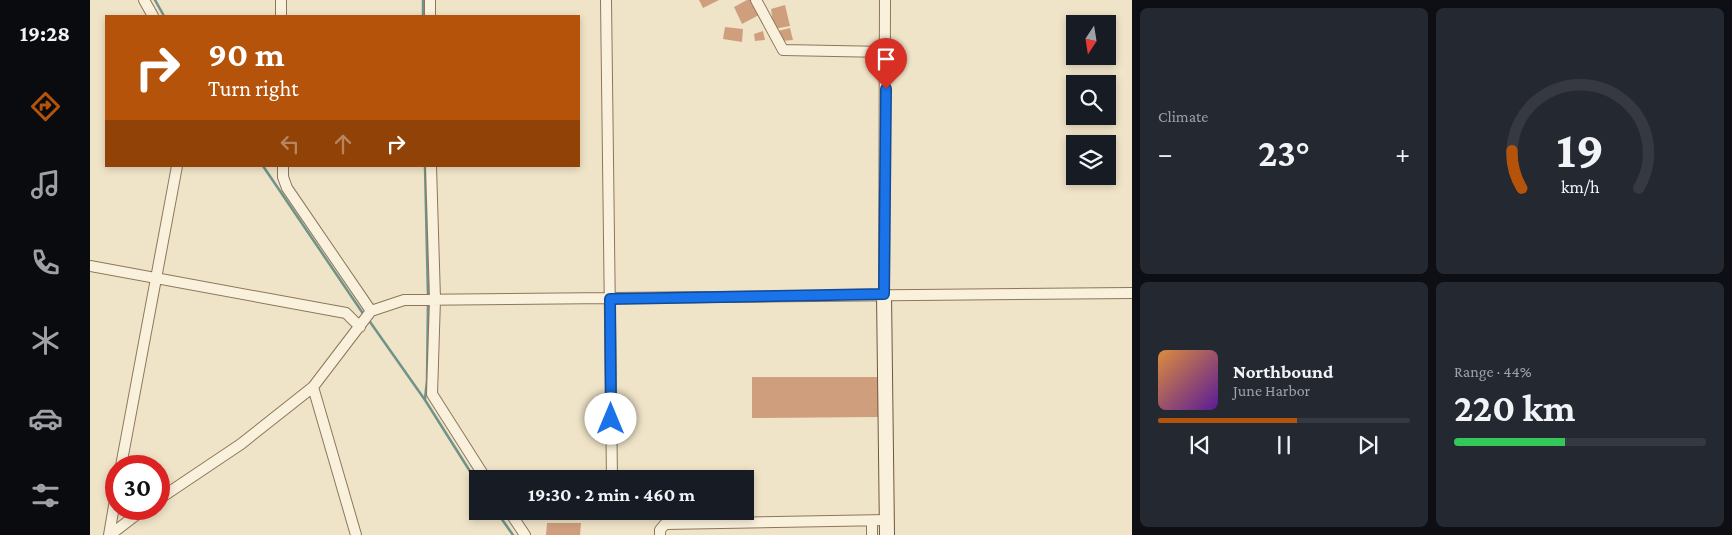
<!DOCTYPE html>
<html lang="en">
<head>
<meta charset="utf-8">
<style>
	body { margin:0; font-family:"Crimson Pro",serif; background:#242831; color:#f1f3f6; height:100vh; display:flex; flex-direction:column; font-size:19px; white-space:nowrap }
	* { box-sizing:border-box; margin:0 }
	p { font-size:16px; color:#9ea1a6 }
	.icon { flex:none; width:28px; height:28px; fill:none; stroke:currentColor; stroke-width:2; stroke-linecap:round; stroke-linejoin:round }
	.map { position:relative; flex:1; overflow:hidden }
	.drawer { display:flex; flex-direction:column; gap:8px; padding:8px; background:#0d0f14; width:600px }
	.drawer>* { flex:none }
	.top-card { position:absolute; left:15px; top:15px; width:475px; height:152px; border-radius:0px; box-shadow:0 2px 8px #0003; background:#b45309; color:#fff; overflow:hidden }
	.needle { width:32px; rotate:192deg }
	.tools { position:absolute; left:976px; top:15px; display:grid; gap:10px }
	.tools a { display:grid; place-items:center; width:50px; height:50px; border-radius:0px; background:#171b24; box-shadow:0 2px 8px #0003; font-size:25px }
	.speed { position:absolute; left:15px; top:455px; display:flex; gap:10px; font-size:25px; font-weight:700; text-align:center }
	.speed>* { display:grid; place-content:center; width:65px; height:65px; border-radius:50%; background:#171b24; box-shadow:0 2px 8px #0003; line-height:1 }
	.speed .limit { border:8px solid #d22; background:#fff; color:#111 }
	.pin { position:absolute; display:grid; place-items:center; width:42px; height:42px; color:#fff; margin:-51px -21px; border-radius:50% 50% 50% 0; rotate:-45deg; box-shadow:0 0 5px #0007 }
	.pin .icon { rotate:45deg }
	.me { position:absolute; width:55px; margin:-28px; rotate:0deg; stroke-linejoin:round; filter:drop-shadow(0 0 4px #0008) }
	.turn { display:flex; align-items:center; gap:18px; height:105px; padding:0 20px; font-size:22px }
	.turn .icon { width:65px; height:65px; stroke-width:2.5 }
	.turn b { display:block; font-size:35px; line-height:42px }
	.lanes { display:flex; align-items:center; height:48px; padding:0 20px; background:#0003; justify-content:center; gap:25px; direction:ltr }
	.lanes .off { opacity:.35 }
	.big { font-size:38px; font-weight:700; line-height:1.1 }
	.drawer .card { flex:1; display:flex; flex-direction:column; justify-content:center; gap:8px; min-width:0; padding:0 18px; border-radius:8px; background:#242831 }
	.drawer .dial { align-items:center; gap:0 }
	.dial svg { height:130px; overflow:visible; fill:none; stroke:#363941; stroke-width:7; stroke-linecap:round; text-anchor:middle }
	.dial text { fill:#f1f3f6; stroke:none }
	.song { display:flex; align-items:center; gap:15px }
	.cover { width:60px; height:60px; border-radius:8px; background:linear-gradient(135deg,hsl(30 70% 55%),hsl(270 70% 35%)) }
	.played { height:5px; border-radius:2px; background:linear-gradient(90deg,#b45309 55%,#363941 55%) }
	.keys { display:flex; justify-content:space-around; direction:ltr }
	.heat { display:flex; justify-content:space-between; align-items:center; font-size:28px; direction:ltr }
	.charge { height:8px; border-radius:4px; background:linear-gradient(90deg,#34c759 44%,#363941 0) }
	.drawer .tiles { flex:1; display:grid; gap:8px; grid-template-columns:repeat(2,1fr) }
	.trip { position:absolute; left:379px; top:470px; width:285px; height:50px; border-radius:0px; background:#171b24; box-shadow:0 2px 8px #0003; font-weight:700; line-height:50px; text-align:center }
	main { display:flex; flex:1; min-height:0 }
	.tabs { display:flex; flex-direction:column; width:90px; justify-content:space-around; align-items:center; background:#090b0e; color:#9ea1a6 }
	.tabs .icon { width:35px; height:35px }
	.tabs .selected { color:#b45309 }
	.tabs b { font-size:22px; color:#f1f3f6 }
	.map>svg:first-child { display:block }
</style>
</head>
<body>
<main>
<nav class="tabs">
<b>19:28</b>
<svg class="icon selected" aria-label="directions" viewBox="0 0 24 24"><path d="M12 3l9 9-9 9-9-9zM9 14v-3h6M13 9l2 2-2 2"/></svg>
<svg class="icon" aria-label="music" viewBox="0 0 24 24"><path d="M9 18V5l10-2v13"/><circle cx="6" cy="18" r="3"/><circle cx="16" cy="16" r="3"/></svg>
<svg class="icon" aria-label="phone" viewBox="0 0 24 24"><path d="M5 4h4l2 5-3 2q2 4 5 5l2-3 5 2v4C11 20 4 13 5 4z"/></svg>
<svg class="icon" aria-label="climate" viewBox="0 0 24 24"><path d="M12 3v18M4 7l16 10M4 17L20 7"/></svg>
<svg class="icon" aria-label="car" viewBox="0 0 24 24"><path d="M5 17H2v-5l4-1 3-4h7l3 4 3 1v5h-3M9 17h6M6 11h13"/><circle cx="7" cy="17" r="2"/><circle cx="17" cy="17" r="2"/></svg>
<svg class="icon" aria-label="filters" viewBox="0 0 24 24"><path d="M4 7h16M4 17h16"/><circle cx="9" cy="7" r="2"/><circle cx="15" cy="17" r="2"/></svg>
</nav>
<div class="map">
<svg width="1042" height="535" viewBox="0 0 1042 535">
	<rect width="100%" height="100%" fill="#f0e4c8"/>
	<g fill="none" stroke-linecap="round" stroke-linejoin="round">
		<path stroke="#6f938a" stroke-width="2.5" d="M65 0 74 16
			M333 0V16
			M173 166 274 315
			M335 166 338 296
			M278 319 335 400 388 484
			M335 399 337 381 338 302
			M406 511 423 535"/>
	</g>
	<path fill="#cf9f7d" d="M609 0H629L613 8Z
		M657 0H661L669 15 652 24 644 7Z
		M695 5 700 26 684 29 681 9Z
		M635 27 653 29 652 42 633 39Z
		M700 28 703 40 691 41 688 31Z
		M673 31 675 40 665 41 664 34Z
		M662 377H788V417L662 418Z
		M457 523H491L490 535H456Z"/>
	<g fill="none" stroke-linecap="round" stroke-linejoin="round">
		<g stroke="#8d765c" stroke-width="12">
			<path id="street" d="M54 0 63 16
				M191 0V16
				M340 0V16
				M516 0 522 479
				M666 0 693 50 796 52
				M193 166V177L197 188 281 311
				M341 166 345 299 342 394 396 479
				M0 266 256 313 270 327
				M794 294 795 0
				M223 387 266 535
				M31 466 87 166
				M69 499 151 444 223 387 281 311 314 300 1042 293
				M419 511 435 535
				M782 521V535
				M19 535 26 494
				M20 535 54 509
				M570 535V530L575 524 797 520"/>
		</g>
		<g stroke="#6f573f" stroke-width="16">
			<path id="secondary" d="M794 294 797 535"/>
		</g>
		<use href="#street" stroke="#faf1dc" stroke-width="10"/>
		<use href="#secondary" stroke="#faf1dc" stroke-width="14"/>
	</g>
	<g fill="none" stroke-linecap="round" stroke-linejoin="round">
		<g stroke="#114b97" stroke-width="12">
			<path id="route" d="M521 419 520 299 794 294 796 89"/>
		</g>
		<use href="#route" stroke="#1a73e8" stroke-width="9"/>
	</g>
</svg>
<div class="tools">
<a><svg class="needle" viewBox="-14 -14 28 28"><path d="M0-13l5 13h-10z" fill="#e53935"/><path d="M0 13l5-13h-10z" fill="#9ea1a6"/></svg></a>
<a><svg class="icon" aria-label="search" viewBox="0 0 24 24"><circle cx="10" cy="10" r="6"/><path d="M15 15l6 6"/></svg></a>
<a><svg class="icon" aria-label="layers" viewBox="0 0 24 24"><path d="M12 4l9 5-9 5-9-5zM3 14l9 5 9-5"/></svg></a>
</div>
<div class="speed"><div class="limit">30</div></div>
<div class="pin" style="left:796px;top:89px;background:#d93025"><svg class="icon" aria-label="arrive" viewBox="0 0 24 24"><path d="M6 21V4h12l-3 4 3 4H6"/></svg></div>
<svg class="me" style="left:521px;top:419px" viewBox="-20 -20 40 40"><circle r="19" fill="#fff"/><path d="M0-13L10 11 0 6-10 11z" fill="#1a73e8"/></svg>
<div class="trip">19:30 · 2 min · 460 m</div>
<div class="top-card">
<div class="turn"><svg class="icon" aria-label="right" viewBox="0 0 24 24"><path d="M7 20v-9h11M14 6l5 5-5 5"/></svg><div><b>90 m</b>Turn right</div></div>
<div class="lanes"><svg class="icon off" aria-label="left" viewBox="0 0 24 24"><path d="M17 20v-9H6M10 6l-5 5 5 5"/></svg><svg class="icon off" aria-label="ahead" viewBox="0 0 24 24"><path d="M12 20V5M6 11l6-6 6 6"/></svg><svg class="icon" aria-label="right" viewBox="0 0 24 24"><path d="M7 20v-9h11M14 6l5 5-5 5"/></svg></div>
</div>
</div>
<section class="drawer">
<div class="tiles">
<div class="card"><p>Climate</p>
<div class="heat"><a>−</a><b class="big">23°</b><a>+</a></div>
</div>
<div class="card dial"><svg viewBox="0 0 100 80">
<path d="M14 69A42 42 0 1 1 86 69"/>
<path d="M14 69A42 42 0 0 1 8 46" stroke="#b45309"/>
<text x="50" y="56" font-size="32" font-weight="700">19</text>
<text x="50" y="72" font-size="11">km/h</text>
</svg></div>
<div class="card">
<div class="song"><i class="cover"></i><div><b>Northbound</b><p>June Harbor</p></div></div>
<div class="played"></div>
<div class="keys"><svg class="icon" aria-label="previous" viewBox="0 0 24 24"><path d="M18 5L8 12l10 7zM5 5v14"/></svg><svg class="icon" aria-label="pause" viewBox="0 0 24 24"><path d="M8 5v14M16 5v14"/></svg><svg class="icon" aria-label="next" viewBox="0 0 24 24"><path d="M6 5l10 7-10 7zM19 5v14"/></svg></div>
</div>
<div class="card"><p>Range · 44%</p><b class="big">220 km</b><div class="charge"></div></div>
</div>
</section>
</main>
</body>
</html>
